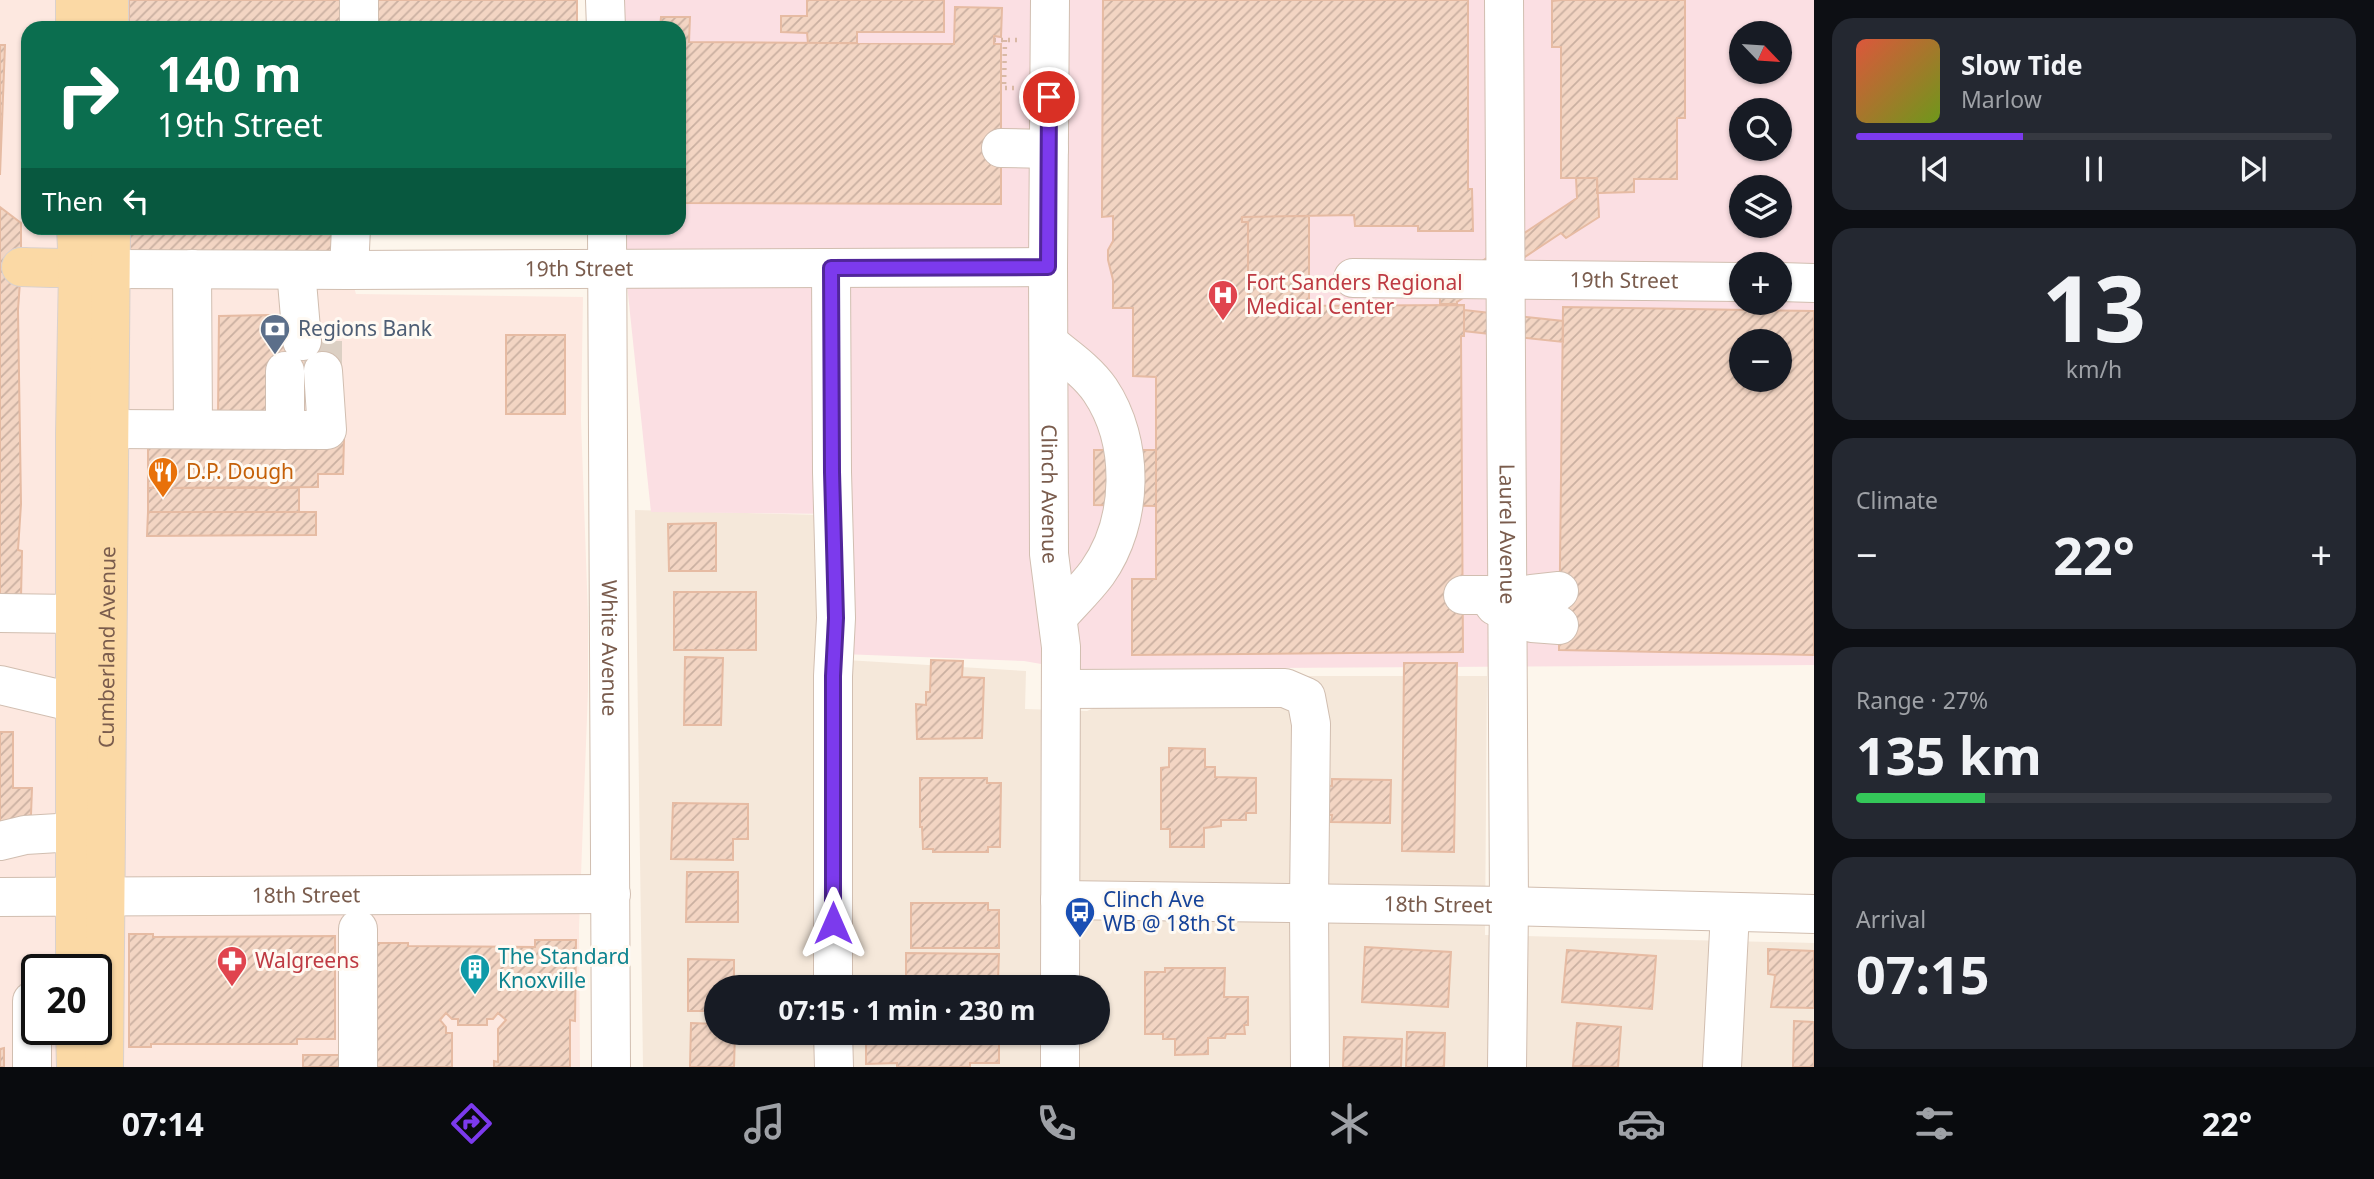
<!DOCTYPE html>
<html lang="en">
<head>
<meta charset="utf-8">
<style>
	body { margin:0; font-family:"Noto Sans",sans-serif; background:#242831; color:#f1f3f6; height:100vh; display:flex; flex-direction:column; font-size:26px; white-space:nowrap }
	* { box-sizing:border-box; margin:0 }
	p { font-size:23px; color:#9ea1a6 }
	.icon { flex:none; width:38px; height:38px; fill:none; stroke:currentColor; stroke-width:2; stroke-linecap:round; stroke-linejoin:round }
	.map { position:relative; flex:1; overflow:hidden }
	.details { display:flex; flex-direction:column; gap:18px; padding:18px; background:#0d0f14; width:560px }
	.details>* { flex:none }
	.banner { position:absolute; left:21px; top:21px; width:665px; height:214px; border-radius:21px; box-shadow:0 2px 5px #0004; background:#0b6e4f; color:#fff; overflow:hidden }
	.needle { width:46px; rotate:115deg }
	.controls { position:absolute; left:1729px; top:21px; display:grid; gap:14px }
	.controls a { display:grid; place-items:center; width:63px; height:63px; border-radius:50%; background:#171b24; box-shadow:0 2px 5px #0004; font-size:35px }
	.speed { position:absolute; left:21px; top:954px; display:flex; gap:14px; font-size:35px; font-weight:700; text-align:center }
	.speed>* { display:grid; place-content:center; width:91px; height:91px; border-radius:50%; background:#171b24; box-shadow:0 2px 5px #0004; line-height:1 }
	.speed .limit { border:4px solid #111; border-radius:10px; background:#fff; color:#111 }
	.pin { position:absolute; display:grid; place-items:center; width:60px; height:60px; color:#fff; margin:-30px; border:4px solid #fff; border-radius:50%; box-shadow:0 2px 7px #0007 }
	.me { position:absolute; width:77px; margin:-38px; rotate:0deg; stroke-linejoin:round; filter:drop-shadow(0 0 5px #0008) }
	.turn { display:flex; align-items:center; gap:24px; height:147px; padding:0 21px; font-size:32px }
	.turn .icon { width:91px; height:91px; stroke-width:2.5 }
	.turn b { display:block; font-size:49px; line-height:60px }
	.then { display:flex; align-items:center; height:66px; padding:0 21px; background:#0003; gap:14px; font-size:26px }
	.big { font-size:52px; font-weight:700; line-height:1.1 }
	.details .tile { flex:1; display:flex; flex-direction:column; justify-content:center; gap:10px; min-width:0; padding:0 24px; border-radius:21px; background:#242831 }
	.details .dial { align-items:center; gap:0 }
	.dial b { font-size:91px; line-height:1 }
	.song { display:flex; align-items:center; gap:21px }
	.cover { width:84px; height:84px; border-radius:10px; background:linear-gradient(135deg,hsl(10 70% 55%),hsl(80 70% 35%)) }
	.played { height:7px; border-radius:4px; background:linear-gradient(90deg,#7c3aed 35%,#363941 35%) }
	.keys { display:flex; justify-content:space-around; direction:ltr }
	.heat { display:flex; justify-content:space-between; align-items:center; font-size:38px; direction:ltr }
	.charge { height:10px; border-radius:5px; background:linear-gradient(90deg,#34c759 27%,#363941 0) }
	.trip { position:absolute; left:704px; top:975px; width:406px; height:70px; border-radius:35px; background:#171b24; box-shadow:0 2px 5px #0004; font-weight:700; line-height:70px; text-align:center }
	.tabs { display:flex; height:112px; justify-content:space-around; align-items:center; background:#090b0e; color:#9ea1a6 }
	.tabs .icon { width:49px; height:49px }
	.tabs .current { color:#7c3aed }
	.tabs b { font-size:32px; color:#f1f3f6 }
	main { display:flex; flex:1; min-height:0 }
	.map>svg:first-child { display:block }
</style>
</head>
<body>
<main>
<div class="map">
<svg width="1814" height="1067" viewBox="0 0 1814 1067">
	<defs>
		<pattern id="building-hatch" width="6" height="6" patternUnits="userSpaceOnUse" patternTransform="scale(1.75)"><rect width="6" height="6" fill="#f3d5c3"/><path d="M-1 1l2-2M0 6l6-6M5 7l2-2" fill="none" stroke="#cab0a1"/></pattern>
	</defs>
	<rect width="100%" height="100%" fill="#fdf6ec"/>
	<path fill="#f5e8da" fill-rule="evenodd" d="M635 510 823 515 830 659 1026 671 1025 709 1087 711 1098 706 1275 704 1307 676H1487L1485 935 1814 943V1067H643ZM716 987H1097V1032H716Z"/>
	<path fill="#fde8e0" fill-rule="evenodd" d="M0 0H353V28H28V228H349V270L356 294 583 297 581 420 588 615V691L579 928 580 1067H0ZM37 970H96V1029H37Z"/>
	<path fill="#fbdfe3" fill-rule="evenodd" d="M620 0H1814V665L1070 669 1024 661 842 654 841 514 651 512 621 228H679V28H621ZM1741 33H1780V72H1741ZM1741 110H1780V149H1741ZM1741 187H1780V226H1741ZM1741 264H1780V303H1741ZM1741 341H1780V380H1741Z"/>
	<path fill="url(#building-hatch)" stroke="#e6bba3" stroke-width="2" fill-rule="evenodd" d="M129 0H350L349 28H129Z
		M357 0H577V28H356Z
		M807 0H944V32H857V43H808L807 33 781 32V16H807Z
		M1103 0H1468V189H1472L1473 231H1418V226H1355L1354 215 1242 217V222H1248V306L1464 305V336H1461L1463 652 1132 655V579H1156V377L1133 376V308H1113V280L1108 260V250L1113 241V216L1102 217Z
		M1561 0H1685V118H1677V179H1634V192L1599 193H1597V178H1561V47H1552V1Z
		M955 7 1002 8 1001 37 994 36V44H1001V204L679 203V28H660L661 17H690L689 42 954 44Z
		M0 45H5L0 175Z
		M1576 178H1597L1599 217 1566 238 1561 233 1457 302V304H1440V289L1577 198Z
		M0 207 21 223V267L18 310 21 504 18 550 22 551 21 598H0Z
		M1309 216V306H1248V222H1242V217Z
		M130 228H343L342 259 130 262Z
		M1563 307 1814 311V655L1559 650ZM1741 341H1780V380H1741Z
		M1464 310 1563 321V342L1464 331Z
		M270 315 271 341 332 340V371H272V417H218L219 316Z
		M506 335H565V414H506Z
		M148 440H344L343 474H318V487L148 488Z
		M1094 450H1156V506L1094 505Z
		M148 488H299V512H148Z
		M148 512H316V535L147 536Z
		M716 523V571H669L668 524Z
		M674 592H756V650H674Z
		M685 657 723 658 721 725H684Z
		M931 660 963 661 962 677 984 678 982 738 917 739 916 704 926 705V692H930Z
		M1404 663H1457L1454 852 1402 851Z
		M0 732H13V788H32L31 815 3 823 0 833Z
		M1169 748 1205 749V767H1215V777L1256 778V813H1246V820H1221V826L1204 828V847H1170V829H1161V768L1169 767Z
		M920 778H987V783H1001L1000 847H988V852H933V849H923L922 827H920Z
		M1332 779 1391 780 1390 823 1331 822 1332 815H1318L1319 785 1332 786Z
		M673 803 748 804V839H733V860L671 859Z
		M687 872H738V922H686Z
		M911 903H988V910H999V948H911Z
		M129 934H153V937L335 936V1039H297V1044H151V1047H129Z
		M535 940H576L575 1021 570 1020V1067H494V1061L498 1062V1029L506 1020 498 1013 493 1019H487V1025H458V1019H452L446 1013 440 1020 446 1027V1033H452V1067H374L372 943H408V946L535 947Z
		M1365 947 1451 952 1448 1007 1362 1002Z
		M1768 949 1814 951V1008L1771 1007 1775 975 1768 974Z
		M1567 950 1656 956 1652 1009 1562 1002Z
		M906 953 999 954 998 980H988V984H999V987H906Z
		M688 959 734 960V987H716V1011H688Z
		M1165 968H1225L1224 997H1248V1025H1244L1245 1034H1226L1225 1038H1208V1054L1175 1055V1039H1163V1034H1145V972H1165Z
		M1794 1021 1814 1022V1067H1793Z
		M691 1023 716 1024V1032H735L734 1067H690Z
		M1577 1023 1621 1027 1618 1067 1573 1066Z
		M866 1032H999V1063H970V1067H897V1063L866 1064Z
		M1407 1032 1445 1033 1444 1067H1406Z
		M1344 1037 1402 1039 1401 1067H1343Z
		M4 1048V1067H0V1049Z
		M303 1055H347V1067H303Z"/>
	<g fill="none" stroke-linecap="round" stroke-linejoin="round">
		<path stroke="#dcd0c4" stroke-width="38" stroke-dasharray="38 19" stroke-linecap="butt" d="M323 341V371"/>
		<g stroke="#d1beb0" stroke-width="40">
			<g id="minor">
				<path d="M605 0 606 28"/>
				<path id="s1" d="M1050 0 1048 267 1049 554 1061 647 1060 987"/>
				<path id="s2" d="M1504 0 1509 906 1507 1067"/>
				<path d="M359 28V0"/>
				<path d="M1001 148 1049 149"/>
				<path id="s3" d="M607 228 611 1067"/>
				<path d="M831 268 832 472 836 618 833 676V987"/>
				<path id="s4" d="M112 269 349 270 1048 267"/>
				<path d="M192 269 193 429"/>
				<path d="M296 270 302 341"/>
				<path d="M349 270 351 228"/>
				<path id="s5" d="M1353 278 1741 282"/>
				<path d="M1780 282 1814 283"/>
				<path d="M1049 343C1066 357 1087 371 1100 390 1135 442 1134 521 1097 573 1086 588 1071 602 1058 617"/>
				<path d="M285 371V430"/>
				<path d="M110 429 327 430 323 371"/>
				<path d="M1463 595H1487L1495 606"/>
				<path d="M1522 608 1532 623 1559 625"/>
				<path d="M1522 608 1532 594 1559 591"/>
				<path d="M0 613 76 614"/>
				<path d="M0 685 76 703"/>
				<path d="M1061 689 1285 688 1306 697 1311 724 1309 904 1310 1067"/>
				<path d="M0 841 25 835 75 832"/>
				<path id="s6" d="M0 897 611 894"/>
				<path id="s7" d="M1060 900 1509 906 1814 914"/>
				<path d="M833 1032 834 1067"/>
				<path d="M32 1067V1001"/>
				<path d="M358 1067V929"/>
				<path d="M1060 1067V1032"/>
				<path d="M1722 1067 1730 912"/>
			</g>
		</g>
		<g stroke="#dad1cd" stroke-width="40">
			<g id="major">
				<path d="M109 0V28"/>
				<path d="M75 28V0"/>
				<path d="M51 268 21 267 103 269"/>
				<path d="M75 970V433L78 268 76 228"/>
				<path d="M75 1029 76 1067"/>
				<path id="s8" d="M104 1067 111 228"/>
			</g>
		</g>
		<path stroke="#d9b8a5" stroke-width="4.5" stroke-dasharray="2 5" stroke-linecap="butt" d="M994 40H1017
			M1005 40 1004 88H1016"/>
		<use href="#minor" stroke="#fff" stroke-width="38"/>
		<use href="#major" stroke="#fbd9a5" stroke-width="38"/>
	</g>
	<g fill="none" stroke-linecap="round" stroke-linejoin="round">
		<g stroke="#51269a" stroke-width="18">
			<path id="route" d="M833 923V676L836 618 832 472 831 268 1048 267 1049 97"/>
		</g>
		<use href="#route" stroke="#7c3aed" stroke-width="12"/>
	</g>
	<defs>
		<g id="hospital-pin" transform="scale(1.575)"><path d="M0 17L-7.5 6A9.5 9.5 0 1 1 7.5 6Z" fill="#e0444e" stroke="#fffaf3"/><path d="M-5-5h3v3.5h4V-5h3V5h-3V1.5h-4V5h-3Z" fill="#fff"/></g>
		<g id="bank-pin" transform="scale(1.575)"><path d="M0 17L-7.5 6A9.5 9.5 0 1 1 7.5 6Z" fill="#5c6f8a" stroke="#fffaf3"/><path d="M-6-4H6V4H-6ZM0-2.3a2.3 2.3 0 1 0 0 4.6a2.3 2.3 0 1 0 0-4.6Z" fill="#fff"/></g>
		<g id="restaurant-pin" transform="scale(1.575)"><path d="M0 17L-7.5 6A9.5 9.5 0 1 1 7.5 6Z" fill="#e8710a" stroke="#fffaf3"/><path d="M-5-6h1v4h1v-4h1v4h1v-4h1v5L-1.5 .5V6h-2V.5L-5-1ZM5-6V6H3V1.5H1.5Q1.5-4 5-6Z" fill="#fff"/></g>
		<g id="bus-pin" transform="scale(1.575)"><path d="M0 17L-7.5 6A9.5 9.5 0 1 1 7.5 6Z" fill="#1a4fb4" stroke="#fffaf3"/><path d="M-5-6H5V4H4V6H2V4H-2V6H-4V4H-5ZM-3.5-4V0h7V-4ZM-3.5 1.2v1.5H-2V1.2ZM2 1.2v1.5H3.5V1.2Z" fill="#fff"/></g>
		<g id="pharmacy-pin" transform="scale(1.575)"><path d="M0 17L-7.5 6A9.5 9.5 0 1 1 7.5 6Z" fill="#e0444e" stroke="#fffaf3"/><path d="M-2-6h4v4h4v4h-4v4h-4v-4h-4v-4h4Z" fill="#fff"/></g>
		<g id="building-pin" transform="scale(1.575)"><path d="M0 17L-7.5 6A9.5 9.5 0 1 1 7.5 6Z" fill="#0f9aa8" stroke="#fffaf3"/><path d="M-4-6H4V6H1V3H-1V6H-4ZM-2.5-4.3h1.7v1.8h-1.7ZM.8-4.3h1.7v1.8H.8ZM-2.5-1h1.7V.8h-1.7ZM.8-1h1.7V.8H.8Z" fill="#fff"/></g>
	</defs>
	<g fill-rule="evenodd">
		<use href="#hospital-pin" x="1223" y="295"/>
		<use href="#bank-pin" x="275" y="329"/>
		<use href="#restaurant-pin" x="163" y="472"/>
		<use href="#bus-pin" x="1080" y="912"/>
		<use href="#pharmacy-pin" x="232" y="961"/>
		<use href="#building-pin" x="475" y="969"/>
	</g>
	<g text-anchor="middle" stroke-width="6" stroke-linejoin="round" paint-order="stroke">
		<g font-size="21" fill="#7a5c4d" stroke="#fffaf3">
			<text dy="7" stroke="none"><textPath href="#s4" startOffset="467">19th Street</textPath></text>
			<text dy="7" stroke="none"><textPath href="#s5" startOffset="271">19th Street</textPath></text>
			<text dy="7" stroke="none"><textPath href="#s1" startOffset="494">Clinch Avenue</textPath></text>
			<text dy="7" stroke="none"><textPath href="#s2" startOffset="534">Laurel Avenue</textPath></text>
			<text dy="7" stroke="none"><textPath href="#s8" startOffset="420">Cumberland Avenue</textPath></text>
			<text dy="7" stroke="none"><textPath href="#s3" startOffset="420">White Avenue</textPath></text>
			<text dy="7" stroke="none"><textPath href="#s6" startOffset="306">18th Street</textPath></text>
			<text dy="7" stroke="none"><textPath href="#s7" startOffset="378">18th Street</textPath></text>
		</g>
		<g font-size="21" fill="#be3a42" stroke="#fffaf3" text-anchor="start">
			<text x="1246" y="290">Fort Sanders Regional<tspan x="1246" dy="24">Medical Center</tspan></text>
			<text x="255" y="968">Walgreens</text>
		</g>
		<g font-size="21" fill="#4e5e75" stroke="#fffaf3" text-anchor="start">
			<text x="298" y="336">Regions Bank</text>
		</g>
		<g font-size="21" fill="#c56008" stroke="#fffaf3" text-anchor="start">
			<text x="186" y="479">D.P. Dough</text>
		</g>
		<g font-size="21" fill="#164399" stroke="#fffaf3" text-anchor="start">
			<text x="1103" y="907">Clinch Ave<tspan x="1103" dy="24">WB @ 18th St</tspan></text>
		</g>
		<g font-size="21" fill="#0d838f" stroke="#fffaf3" text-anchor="start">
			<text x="498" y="964">The Standard<tspan x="498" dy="24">Knoxville</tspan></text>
		</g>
	</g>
</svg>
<div class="controls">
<a><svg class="needle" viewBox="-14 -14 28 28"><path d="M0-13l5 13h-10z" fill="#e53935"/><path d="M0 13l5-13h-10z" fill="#9ea1a6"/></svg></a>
<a><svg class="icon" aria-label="search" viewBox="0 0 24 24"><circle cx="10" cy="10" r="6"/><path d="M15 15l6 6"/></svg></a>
<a><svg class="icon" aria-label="layers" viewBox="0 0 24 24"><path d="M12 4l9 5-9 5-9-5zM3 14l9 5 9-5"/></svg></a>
<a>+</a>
<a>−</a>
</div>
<div class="speed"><div class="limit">20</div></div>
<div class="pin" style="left:1049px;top:97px;background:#d93025"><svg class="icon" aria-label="arrive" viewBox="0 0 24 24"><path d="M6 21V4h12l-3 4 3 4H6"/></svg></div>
<svg class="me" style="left:833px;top:923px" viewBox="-20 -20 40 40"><path d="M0-17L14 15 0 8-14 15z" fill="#7c3aed" stroke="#fff" stroke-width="4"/></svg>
<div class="trip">07:15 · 1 min · 230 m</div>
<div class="banner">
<div class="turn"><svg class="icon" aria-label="right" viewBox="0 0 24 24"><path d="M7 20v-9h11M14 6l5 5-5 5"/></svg><div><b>140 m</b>19th Street</div></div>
<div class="then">Then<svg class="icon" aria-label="left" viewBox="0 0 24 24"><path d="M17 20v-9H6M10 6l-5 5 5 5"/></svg></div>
</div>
</div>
<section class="details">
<div class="tile">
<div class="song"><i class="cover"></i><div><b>Slow Tide</b><p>Marlow</p></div></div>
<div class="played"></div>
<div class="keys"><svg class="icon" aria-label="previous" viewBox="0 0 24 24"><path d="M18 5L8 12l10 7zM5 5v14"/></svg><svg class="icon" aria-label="pause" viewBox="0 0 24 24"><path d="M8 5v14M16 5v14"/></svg><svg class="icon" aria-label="next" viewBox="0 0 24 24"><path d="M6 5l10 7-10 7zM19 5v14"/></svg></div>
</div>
<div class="tile dial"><b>13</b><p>km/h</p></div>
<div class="tile"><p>Climate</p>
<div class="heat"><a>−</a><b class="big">22°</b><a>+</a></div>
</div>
<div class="tile"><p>Range · 27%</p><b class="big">135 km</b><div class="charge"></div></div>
<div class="tile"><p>Arrival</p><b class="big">07:15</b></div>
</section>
</main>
<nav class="tabs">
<b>07:14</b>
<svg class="icon current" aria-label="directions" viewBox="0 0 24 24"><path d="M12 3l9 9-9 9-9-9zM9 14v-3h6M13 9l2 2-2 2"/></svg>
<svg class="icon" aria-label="music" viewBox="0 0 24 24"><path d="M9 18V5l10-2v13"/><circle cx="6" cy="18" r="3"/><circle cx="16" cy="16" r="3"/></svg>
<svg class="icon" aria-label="phone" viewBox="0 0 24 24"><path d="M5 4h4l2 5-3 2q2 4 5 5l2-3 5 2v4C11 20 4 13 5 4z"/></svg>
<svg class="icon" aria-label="climate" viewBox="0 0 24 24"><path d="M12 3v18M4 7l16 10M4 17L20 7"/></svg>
<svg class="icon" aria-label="car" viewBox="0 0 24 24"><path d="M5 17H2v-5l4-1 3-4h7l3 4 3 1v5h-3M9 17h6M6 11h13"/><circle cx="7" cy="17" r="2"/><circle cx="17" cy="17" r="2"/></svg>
<svg class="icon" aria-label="filters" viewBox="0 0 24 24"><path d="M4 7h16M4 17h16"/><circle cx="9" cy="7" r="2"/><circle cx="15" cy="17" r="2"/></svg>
<b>22°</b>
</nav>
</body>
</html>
